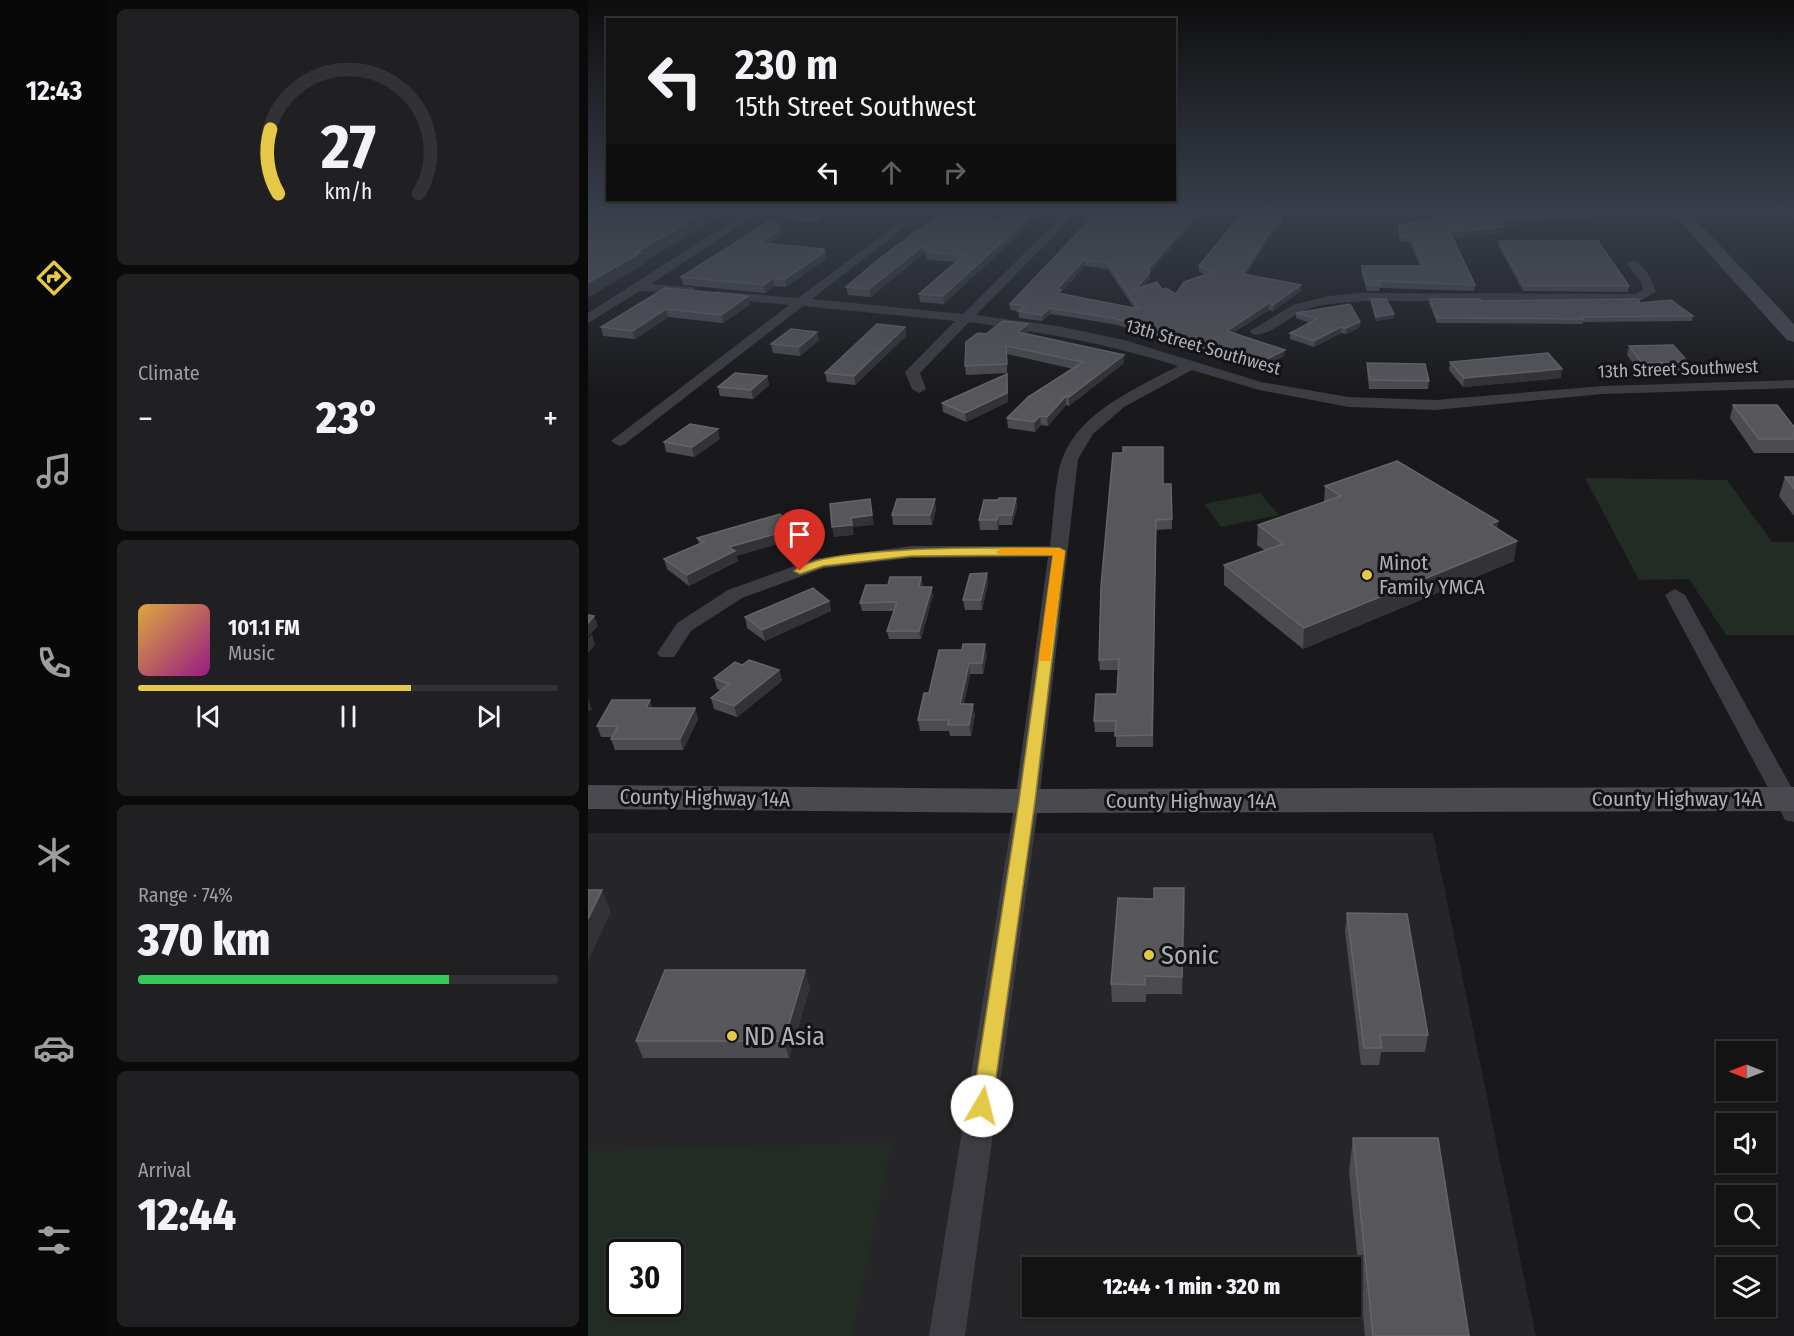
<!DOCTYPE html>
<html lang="en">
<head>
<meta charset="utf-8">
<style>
	body { margin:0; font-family:"Fira Sans Condensed",sans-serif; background:#202022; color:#f1f3f6; height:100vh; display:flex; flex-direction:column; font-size:22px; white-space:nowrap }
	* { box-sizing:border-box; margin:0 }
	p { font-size:20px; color:#9d9ea0 }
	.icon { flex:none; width:33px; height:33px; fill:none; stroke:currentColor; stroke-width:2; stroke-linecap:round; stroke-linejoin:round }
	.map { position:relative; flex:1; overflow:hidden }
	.sheet { display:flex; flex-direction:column; gap:9px; padding:9px; background:#0a0a0b; width:480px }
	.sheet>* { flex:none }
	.top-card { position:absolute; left:18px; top:18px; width:570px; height:183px; border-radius:0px; box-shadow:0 2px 4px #0004,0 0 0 2px #323234; background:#131314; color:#f1f3f6; overflow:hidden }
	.needle { width:39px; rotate:270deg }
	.buttons { position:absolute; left:1128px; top:1041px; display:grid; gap:12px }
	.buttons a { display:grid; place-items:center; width:60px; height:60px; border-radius:0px; background:#131314; box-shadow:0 2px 4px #0004,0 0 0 2px #323234; font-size:30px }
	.speed { position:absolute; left:18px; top:1239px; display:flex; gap:12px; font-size:30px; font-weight:700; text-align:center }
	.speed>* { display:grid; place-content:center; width:78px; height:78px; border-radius:50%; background:#131314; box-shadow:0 2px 4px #0004,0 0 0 2px #323234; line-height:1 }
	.speed .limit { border:3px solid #111; border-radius:9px; background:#fff; color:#111 }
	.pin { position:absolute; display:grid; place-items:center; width:51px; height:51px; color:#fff; margin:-62px -26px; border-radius:50% 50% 50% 0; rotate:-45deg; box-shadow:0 0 6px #0007 }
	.pin .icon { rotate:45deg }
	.me { position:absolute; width:66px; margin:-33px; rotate:8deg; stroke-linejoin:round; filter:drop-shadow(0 0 4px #0008) }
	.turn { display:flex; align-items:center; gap:21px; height:126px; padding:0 30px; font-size:27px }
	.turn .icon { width:78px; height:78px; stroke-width:2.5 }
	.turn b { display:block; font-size:42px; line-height:51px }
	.lanes { display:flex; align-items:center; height:57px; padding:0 30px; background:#0003; justify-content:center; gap:30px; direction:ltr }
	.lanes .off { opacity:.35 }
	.big { font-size:45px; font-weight:800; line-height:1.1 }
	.sheet .widget { flex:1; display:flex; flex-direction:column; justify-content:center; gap:9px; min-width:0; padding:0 21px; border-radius:9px; background:#202022 }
	.sheet .dial { align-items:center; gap:0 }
	.dial svg { height:156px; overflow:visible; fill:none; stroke:#323234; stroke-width:7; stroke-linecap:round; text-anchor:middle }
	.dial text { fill:#f1f3f6; stroke:none }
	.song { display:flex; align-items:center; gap:18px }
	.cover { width:72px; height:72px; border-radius:9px; background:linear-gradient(135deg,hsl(40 70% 55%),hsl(310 70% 35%)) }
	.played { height:6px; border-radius:3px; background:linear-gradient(90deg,#e5c847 65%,#323234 65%) }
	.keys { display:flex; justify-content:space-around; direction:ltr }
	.heat { display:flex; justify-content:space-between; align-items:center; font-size:33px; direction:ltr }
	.charge { height:9px; border-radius:4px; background:linear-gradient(90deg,#34c759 74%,#323234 0) }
	.trip { position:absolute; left:434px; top:1257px; width:339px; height:60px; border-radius:0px; background:#131314; box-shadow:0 2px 4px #0004,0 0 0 2px #323234; font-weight:800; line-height:60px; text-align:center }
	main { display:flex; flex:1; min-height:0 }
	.menu { display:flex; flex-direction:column; width:108px; justify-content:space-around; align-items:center; background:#080808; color:#9d9ea0 }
	.menu .icon { width:42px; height:42px }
	.menu .selected { color:#e5c847 }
	.menu b { font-size:27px; color:#f1f3f6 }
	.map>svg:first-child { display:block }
</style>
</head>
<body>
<main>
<nav class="menu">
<b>12:43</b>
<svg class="icon selected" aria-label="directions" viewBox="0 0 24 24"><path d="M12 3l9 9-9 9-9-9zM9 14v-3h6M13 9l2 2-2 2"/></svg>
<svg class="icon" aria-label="music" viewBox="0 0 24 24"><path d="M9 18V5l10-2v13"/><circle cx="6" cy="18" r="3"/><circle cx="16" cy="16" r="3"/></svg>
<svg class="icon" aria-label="phone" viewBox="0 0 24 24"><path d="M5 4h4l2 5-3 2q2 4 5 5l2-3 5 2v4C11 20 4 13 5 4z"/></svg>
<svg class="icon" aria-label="climate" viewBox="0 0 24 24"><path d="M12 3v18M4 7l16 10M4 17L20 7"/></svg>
<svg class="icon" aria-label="car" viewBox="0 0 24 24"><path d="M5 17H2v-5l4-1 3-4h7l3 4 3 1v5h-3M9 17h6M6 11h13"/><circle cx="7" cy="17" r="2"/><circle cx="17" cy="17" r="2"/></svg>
<svg class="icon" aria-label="filters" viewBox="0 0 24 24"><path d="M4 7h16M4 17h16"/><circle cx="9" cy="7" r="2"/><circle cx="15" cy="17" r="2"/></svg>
</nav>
<section class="sheet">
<div class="widget dial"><svg viewBox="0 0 100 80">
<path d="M14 69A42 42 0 1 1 86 69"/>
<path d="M14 69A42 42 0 0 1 10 36" stroke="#e5c847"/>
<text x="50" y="56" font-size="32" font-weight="700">27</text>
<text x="50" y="72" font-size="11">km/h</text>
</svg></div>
<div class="widget"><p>Climate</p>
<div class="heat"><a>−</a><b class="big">23°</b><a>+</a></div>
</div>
<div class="widget">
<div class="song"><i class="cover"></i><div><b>101.1 FM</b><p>Music</p></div></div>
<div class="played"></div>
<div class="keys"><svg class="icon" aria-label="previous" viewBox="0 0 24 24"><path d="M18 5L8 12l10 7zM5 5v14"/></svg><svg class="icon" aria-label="pause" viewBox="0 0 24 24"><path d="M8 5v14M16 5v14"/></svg><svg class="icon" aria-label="next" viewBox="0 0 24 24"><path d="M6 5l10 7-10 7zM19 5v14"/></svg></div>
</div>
<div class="widget"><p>Range · 74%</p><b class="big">370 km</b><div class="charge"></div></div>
<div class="widget"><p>Arrival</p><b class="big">12:44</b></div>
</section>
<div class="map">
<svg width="1206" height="1336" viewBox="0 0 1206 1336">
	<rect width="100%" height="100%" fill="#19191b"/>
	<path fill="#262528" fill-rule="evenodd" d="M0 833H845L948 1336H0ZM32 1252H82V1304H32ZM444 1268H762V1306H444Z"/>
	<path fill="#232b25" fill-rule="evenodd" d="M997 478 1139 480 1184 542H1206V635H1138L1101 579 1051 580Z
		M672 493 691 515 633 527 616 504Z
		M304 1142 264 1336H0V1150ZM32 1252H82V1304H32Z"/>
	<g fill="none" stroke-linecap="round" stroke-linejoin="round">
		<path fill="#3c3c42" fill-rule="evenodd" d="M166 207H179L63 284 102 287 107 288V294L52 291 0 323V313Z
			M483 207H494L388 315 470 326 536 340 673 382 761 397 847 400 1015 386 1206 380V388L1015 394 847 410 761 407 671 390 604 370 536 407 505 434 490 459 451 801 377 1336H341L427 801 460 557 323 558 236 568 154 598 103 631 86 657H72L69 653 89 623 140 590 226 559 323 546H462C465 524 467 477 474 459 492 411 549 388 590 366 521 344 453 332 381 322L332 373 338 389 331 393 324 389 317 372 367 321 215 306 37 444 31 446 23 441 201 305 133 298 127 294 128 291 210 298 314 221 318 222V226L224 299 375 314Z
			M1045 260C1056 264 1065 281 1068 292L1050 302 775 301C755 303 733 303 715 311 700 317 680 338 664 334L662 331 705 305 740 296 775 293 1048 294 1055 290 1053 282 1039 264Z
			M1087 589 1097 595 1206 792V822L1197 820 1194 814 1077 595Z"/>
		<path fill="#494950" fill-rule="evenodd" d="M1079 207H1096L1206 324V342L1199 340Z
			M0 785 439 789 1206 787V811L439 813 0 809Z"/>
	</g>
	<path fill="#4b4b50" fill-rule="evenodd" d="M201 207H244L231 223 196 220 195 213Z
		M289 207H347L289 210Z
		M514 207 602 227 562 272V278L555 287 574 290 588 294 618 275 611 272V266L650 218 657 207H695L693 210V229L686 231 658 274 713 285V291L685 311 681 310 645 333 696 356 673 368 604 345 525 324 463 314 454 321 431 318 430 311 422 310V304ZM497 266 520 269 546 308 473 294V292Z
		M736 207H776L754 213Z
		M841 207H1037L1036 213 915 226 914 233 865 238 887 285 886 291 792 288 791 291H779L773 272 774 266H832L822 242H812L810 231 811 225 865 214Z
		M410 220 356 304 332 302 331 294 368 262 341 260 336 253 283 297 260 295 258 287 291 259Z
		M194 235 182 244 236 249 238 259 198 287 187 286 177 293 95 285 93 277Z
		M911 241 1041 286 1040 292 935 291 911 247Z
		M77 288 162 304 135 323 80 317 47 339 15 336 13 327Z
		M783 299 806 314V318L788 321 783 303Z
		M842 299 893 301 1052 303 1105 316 1104 321 995 322V324L849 323 841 303Z
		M708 313 772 322 771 328 758 334 753 333 726 347 702 339V333L722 323 708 318Z
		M440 324V333L439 334 536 355V363L481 406 478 405 460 426 453 425 447 432 420 428 419 418 485 369 419 354V373L378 375 377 366Z
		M317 327 318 336 267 385 239 382 237 373Z
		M231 340 212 356 185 353 183 344Z
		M1041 346 1100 362 1098 370 1052 372 1039 355Z
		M862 362 973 378 875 387 861 370Z
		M779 363 841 381 840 389H781L779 371Z
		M179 376 181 385 165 399 132 396 130 387Z
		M420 383V402L378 422 355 412 354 403Z
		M1145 405 1206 427V453H1166L1142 418Z
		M132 439 106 457 78 452 76 442Z
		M1197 477H1206V516L1191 496Z
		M575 484H583L584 529 568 530 565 747H528V732H507L506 721 529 694 530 670H512L511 660Z
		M737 486 910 521 909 529 926 561 715 649 636 585V565L676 550 669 545 670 525 736 502Z
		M428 498 429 508 424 525H411L410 530H392L391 520 410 500Z
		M348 509 344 525H305L304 515Z
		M192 514 211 545 193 550 189 544 148 556 150 561 101 586 79 569 76 559 111 544 109 538Z
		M399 573 400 584 394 610H377L375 600Z
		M333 577 334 587 345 595 333 639H301L299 631 306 611H274L272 603 300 585Z
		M241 601 243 611 177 641 159 628 157 617Z
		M351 650 399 655 395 674H382L376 704 387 715 383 736H362L361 731H332L330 720 341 693Z
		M154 665 191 670 194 681 149 717 126 709 123 698 132 690 129 689 126 678Z
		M62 700 64 708H107L110 719 95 750H27L23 739 24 737H13L9 726Z
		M597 906 594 994H558V1002H524L523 984Z
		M759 913 840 1035 837 1052H793L791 1065H773L757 931Z
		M222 987 201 1058H55L48 1041Z
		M765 1138 881 1336H777L761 1171Z"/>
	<path fill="#333336" d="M126 207H147L55 263V265L0 298V283L47 253Z
		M237 207H244L231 223 230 216Z
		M452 207H460L356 304 355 296Z
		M610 207H613L602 227 562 272V278L548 295V289L560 269Z
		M754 207H776L754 213Z
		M1037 207 1036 213 914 226 915 221Z
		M693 224V229L686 231 655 280V274L686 225Z
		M915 227 914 233 861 238 862 232Z
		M192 228 194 235 174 250 173 243Z
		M335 246 336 253 283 297 281 289Z
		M236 249 238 259 198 287 197 279Z
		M496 260 497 266 473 292V296L470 300 469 289Z
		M185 278 187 286 177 293 176 285Z
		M713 285V291L685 311V305Z
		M160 296 162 304 135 323 133 315Z
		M681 303V310L638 337 639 331Z
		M462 308 463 314 454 321V315Z
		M78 309 80 317 47 339 44 331Z
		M806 314V318L788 321V317Z
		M772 322 771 328 758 334V328Z
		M440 324V333L431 341 430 332Z
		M317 327 318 336 267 385 266 376Z
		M753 327V333L726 347V341Z
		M229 332 231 340 212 356 211 347Z
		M697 350 696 356 673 368V362Z
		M536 355V363L481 406V397Z
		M974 369 973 378 875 387 876 378Z
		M419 374 420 402 378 422 377 413Z
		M179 376 181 385 165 399 163 390Z
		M478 396V405L460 426 459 417Z
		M452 416 453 425 447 432 446 422Z
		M130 429 132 439 106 457 104 447Z
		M428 498 429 508 424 525V515Z
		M282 499 286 525 265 527 266 535 246 537 244 527 263 518Z
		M347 499 348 509 344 525 342 515Z
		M410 515 411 525 410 530 409 520Z
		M910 521 907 541 902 524Z
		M187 534 189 544 148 556 150 561 101 586 99 575 141 547Z
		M208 535 211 545 193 550 191 540Z
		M929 541 926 561 715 649 716 628Z
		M399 573 400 584 394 610 393 600Z
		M333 577 335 585 332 595 331 587Z
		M344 587 345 595 333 639 331 631Z
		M241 601 243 611 177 641 174 630Z
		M6 616 10 626 0 637V623Z
		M4 634 7 645 0 653V638Z
		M397 644 399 655 395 674 394 663Z
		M381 663 382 674 374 715 372 704Z
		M191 670 194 681 149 717 146 706Z
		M0 699 4 710 0 711Z
		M62 700 65 711 58 708Z
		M385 704 387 715 383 736 381 725Z
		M107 708 110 719 95 750 92 739Z
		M596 888 597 906 594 994V977Z
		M14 890 23 912 0 961V919Z
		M217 970 222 987 201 1058 196 1041Z"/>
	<path fill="#56565b" stroke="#64646a" stroke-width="1.5" fill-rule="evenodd" d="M0 207H126L47 253H52L0 283Z
		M201 207H237L230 216 195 213Z
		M362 207H371L410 220 424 207H452L355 296 331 294 376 255 340 252 335 246 281 289 258 287 291 259Z
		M514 207H610L602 221 560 269 562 272 548 289 569 282 574 290 578 288 588 294 596 282 626 272 611 266 650 218 657 207H693V224L686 225 655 274 713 285 685 305 681 303 639 331 697 350 673 362 604 338 524 318 462 308 454 315 430 311 438 306 422 304ZM496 260 520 263 551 309 469 293 473 290 469 289Z
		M860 207H1037L915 221V227L862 232 887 285 790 281 792 285H779L774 266H835L823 236H813L811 225 876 212Z
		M186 218 192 228 173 243 236 249 233 251 237 252 197 279 185 278 176 285 93 277Z
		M911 241H1010L1041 286H936Z
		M77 288 160 296 133 315 78 309 44 331 13 327Z
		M783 299H798L806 314 788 317Z
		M842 299H892L893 301 1050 299 1052 303 1083 300 1105 316 994 317 996 319 849 318Z
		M762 304 772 322 758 328 753 327 726 341 702 333 729 319 708 313Z
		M415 321 440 324 430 332 536 355 481 397 478 396 459 417 452 416 446 422 419 418 440 397 495 362 418 346 419 364 377 366 378 342 390 333 398 334Z
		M289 324 317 327 266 376 237 373Z
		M203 329 229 332 211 347 183 344Z
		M1085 345 1100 362 1054 363 1041 346Z
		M960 353 974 369 876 378 862 362Z
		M779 363 837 364 841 381 782 380Z
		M147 373 179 376 163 390 130 387Z
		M419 374V393L377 413 354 403Z
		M1145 405H1189L1206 427V439H1171Z
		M102 424 130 429 104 447 76 442Z
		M535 447H575V484H583L584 519 568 520 564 735 527 736 528 721H506L508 694H529L531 659 511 660 513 586 525 453H535Z
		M809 461 910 521 902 524 929 541 716 628 636 565 695 544 670 525 753 496 737 486Z
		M1197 477H1206V489Z
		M411 498H428L424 515H410L409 520H391L396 500H410Z
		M282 499 284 515 263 518 264 525 244 527 242 504Z
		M309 499H347L342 515H304Z
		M192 514 208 535 191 540 187 534 141 547 147 551 99 575 76 559 116 542 109 538Z
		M399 573 393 600H375L382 574Z
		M302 577H333L331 587H344L331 631H299L309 602 272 603 278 585H300Z
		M225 588 241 601 174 630 157 617Z
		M0 615 6 616 0 623Z
		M375 644H397L394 663H381L372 704H385L381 725H360L361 720H330L336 693H341L351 650H374Z
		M161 660 191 670 146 706 123 698 141 684 126 678 147 662 154 665Z
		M24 700H62L58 708H107L92 739H23L30 726H9Z
		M566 888H596L594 977 557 976V985L523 984 530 898 566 899Z
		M0 890H14L0 919Z
		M759 913 819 914 840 1035H792L794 1048H776Z
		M77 970H217L196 1041H48Z
		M765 1138H850L881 1336H785Z"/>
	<linearGradient id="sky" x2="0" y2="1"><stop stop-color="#0e0e0f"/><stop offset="0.53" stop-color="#383e4a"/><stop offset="1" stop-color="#383e4a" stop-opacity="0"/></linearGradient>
	<rect width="1206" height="394" fill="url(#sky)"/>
	<path fill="#e5c847" stroke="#95822e" stroke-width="1.5" d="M471 548 477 551 447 801 404 1106 401 1113 394 1115 387 1113 384 1106 431 801 465 555 323 556 235 566 212 574 206 571C233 544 425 548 471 548Z"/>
	<path fill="#f59e0b" d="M414 548H471L477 551 462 661H453L451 658 465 555 410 554 408 552Z"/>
	<g fill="#e5c847" stroke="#141416" stroke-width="2">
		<circle cx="779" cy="575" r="6"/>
		<circle cx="561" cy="955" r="6"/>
		<circle cx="144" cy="1036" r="6"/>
	</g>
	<g text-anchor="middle" stroke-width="6" stroke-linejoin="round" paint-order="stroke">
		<g font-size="18" fill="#adafba" stroke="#141416">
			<text transform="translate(615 347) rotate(16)" y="6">13th Street Southwest</text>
			<text transform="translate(1090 369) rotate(-2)" y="6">13th Street Southwest</text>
		</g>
		<g font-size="21" fill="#adafba" stroke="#141416" text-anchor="start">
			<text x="791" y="570">Minot<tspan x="791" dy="24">Family YMCA</tspan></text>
		</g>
		<g font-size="21" fill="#adafba" stroke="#141416">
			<text transform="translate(117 798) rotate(1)" y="7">County Highway 14A</text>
			<text x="1089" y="806">County Highway 14A</text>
			<text x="603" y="808">County Highway 14A</text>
		</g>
		<g font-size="26" fill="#adafba" stroke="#141416" text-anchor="start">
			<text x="573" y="964">Sonic</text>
			<text x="156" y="1045">ND Asia</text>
		</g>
	</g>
</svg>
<div class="buttons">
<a><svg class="needle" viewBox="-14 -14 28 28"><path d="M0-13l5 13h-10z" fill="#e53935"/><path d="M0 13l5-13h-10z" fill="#9d9ea0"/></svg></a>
<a><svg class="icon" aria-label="sound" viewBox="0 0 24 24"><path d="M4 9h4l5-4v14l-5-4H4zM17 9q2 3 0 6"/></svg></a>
<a><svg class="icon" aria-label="search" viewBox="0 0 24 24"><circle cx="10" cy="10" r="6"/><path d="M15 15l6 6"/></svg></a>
<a><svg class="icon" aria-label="layers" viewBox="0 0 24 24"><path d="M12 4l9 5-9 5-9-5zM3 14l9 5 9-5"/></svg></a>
</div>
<div class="speed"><div class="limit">30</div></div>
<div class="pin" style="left:212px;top:571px;background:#d93025"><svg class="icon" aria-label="arrive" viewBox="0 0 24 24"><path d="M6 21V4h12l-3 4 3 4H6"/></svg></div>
<svg class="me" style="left:394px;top:1106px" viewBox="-20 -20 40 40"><circle r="19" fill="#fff"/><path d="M0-13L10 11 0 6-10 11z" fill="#e5c847"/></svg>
<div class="trip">12:44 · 1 min · 320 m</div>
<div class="top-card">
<div class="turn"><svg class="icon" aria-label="left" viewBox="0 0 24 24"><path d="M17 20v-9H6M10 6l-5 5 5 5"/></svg><div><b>230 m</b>15th Street Southwest</div></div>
<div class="lanes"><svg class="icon" aria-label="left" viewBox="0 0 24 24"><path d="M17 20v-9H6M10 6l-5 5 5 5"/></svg><svg class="icon off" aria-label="ahead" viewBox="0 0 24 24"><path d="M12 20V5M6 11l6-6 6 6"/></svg><svg class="icon off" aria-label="right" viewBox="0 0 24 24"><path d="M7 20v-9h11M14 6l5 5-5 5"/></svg></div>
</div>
</div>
</main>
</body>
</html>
